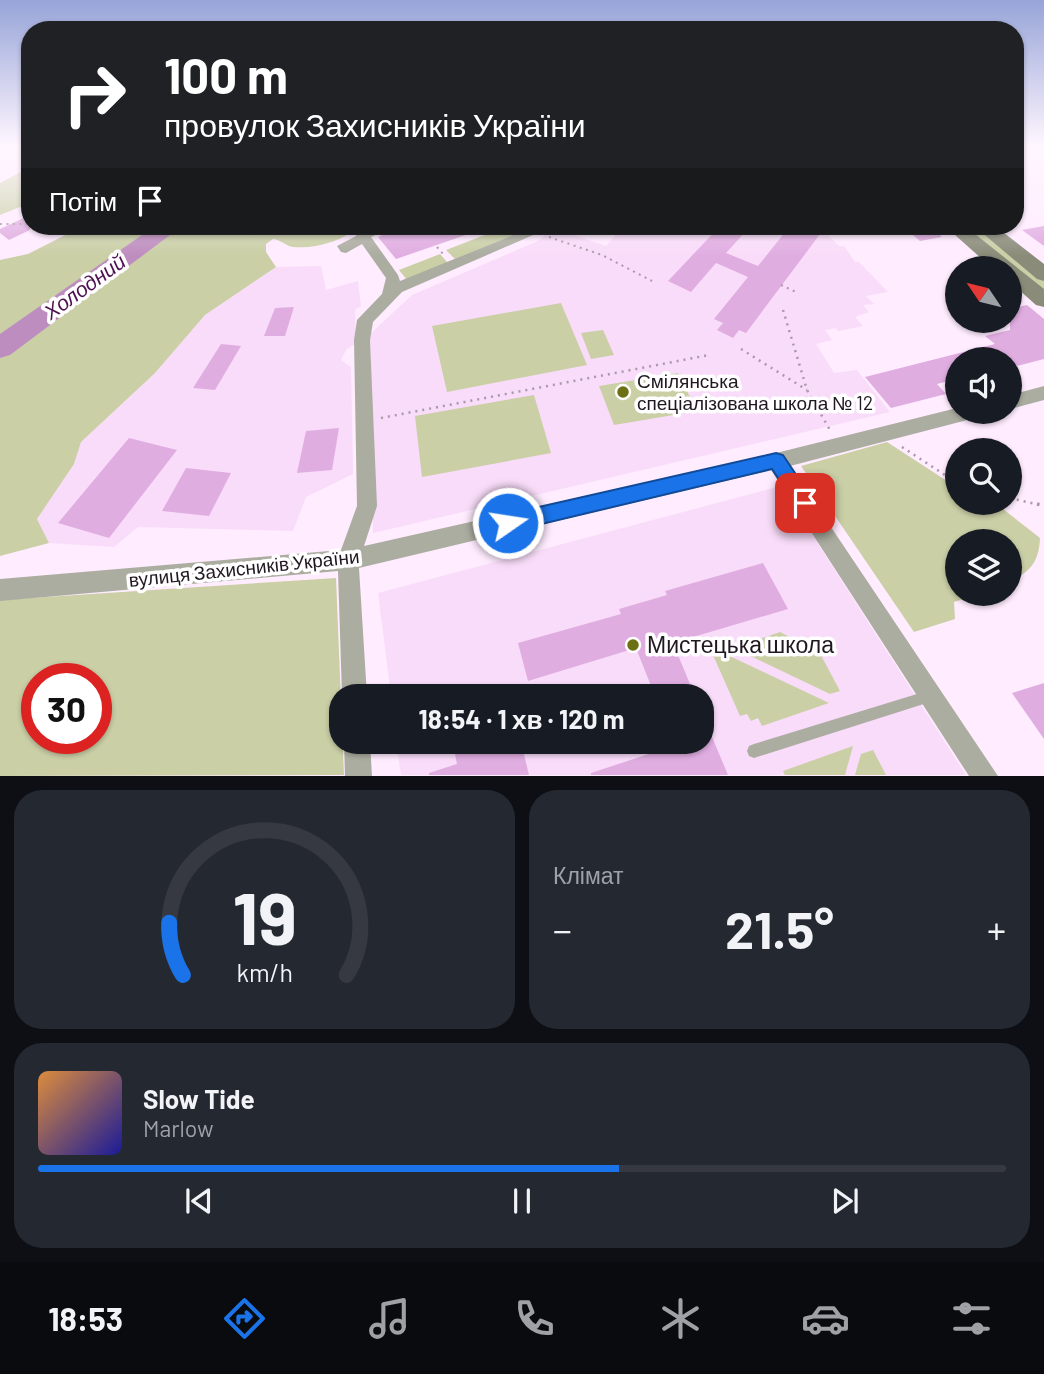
<!DOCTYPE html>
<html lang="uk">
<head>
<meta charset="utf-8">
<style>
	body { margin:0; font-family:Barlow,sans-serif; background:#242831; color:#f1f3f6; height:100vh; display:flex; flex-direction:column; font-size:26px; white-space:nowrap }
	* { box-sizing:border-box; margin:0 }
	p { font-size:23px; color:#9ea1a6 }
	.icon { flex:none; width:38px; height:38px; fill:none; stroke:currentColor; stroke-width:2; stroke-linecap:round; stroke-linejoin:round }
	.map { position:relative; height:776px; overflow:hidden }
	.details { display:flex; flex-direction:column; gap:14px; padding:14px; background:#0d0f14; flex:1 }
	.details>* { flex:none }
	.hud { position:absolute; left:21px; top:21px; width:1003px; height:214px; border-radius:28px; box-shadow:0 2px 5px #0004; background:#202124; color:#fff; overflow:hidden }
	.needle { width:46px; rotate:305deg }
	.controls { position:absolute; left:945px; top:256px; display:grid; gap:14px }
	.controls a { display:grid; place-items:center; width:77px; height:77px; border-radius:50%; background:#171b24; box-shadow:0 2px 5px #0004; font-size:35px }
	.speed { position:absolute; left:21px; top:663px; display:flex; gap:14px; font-size:35px; font-weight:700; text-align:center }
	.speed>* { display:grid; place-content:center; width:91px; height:91px; border-radius:50%; background:#171b24; box-shadow:0 2px 5px #0004; line-height:1 }
	.speed .limit { border:10px solid #d22; background:#fff; color:#111 }
	.pin { position:absolute; display:grid; place-items:center; width:60px; height:60px; color:#fff; margin:-30px; border-radius:14px; box-shadow:0 4px 10px #0006 }
	.me { position:absolute; width:77px; margin:-38px; rotate:77deg; stroke-linejoin:round; filter:drop-shadow(0 0 5px #0008) }
	.turn { display:flex; align-items:center; gap:24px; height:147px; padding:0 28px; font-size:32px }
	.turn .icon { width:91px; height:91px; stroke-width:2.5 }
	.turn b { display:block; font-size:49px; line-height:60px }
	.then { display:flex; align-items:center; height:66px; padding:0 28px; background:#0003; gap:14px; font-size:26px }
	.big { font-size:52px; font-weight:700; line-height:1.1 }
	.details .card { flex:1; display:flex; flex-direction:column; justify-content:center; gap:10px; min-width:0; padding:0 24px; border-radius:28px; background:#242831 }
	.details .dial { align-items:center; gap:0 }
	.dial svg { height:182px; overflow:visible; fill:none; stroke:#363941; stroke-width:7; stroke-linecap:round; text-anchor:middle }
	.dial text { fill:#f1f3f6; stroke:none }
	.song { display:flex; align-items:center; gap:21px }
	.cover { width:84px; height:84px; border-radius:10px; background:linear-gradient(135deg,hsl(30 70% 55%),hsl(240 70% 35%)) }
	.played { height:7px; border-radius:4px; background:linear-gradient(90deg,#1a73e8 60%,#363941 60%) }
	.keys { display:flex; justify-content:space-around; direction:ltr }
	.heat { display:flex; justify-content:space-between; align-items:center; font-size:38px; direction:ltr }
	.details .tiles { flex:1; display:grid; gap:14px; grid-template-columns:1fr 1fr }
	.card:last-child { grid-column:span 2 }
	.trip { position:absolute; left:329px; top:684px; width:385px; height:70px; border-radius:28px; background:#171b24; box-shadow:0 2px 5px #0004; font-weight:700; line-height:70px; text-align:center }
	.tab-bar { display:flex; height:112px; justify-content:space-around; align-items:center; background:#090b0e; color:#9ea1a6 }
	.tab-bar .icon { width:49px; height:49px }
	.tab-bar .current { color:#1a73e8 }
	.tab-bar b { font-size:32px; color:#f1f3f6 }
	.map>svg:first-child { display:block }
</style>
</head>
<body>
<div class="map">
<svg width="1044" height="776" viewBox="0 0 1044 776">
	<rect width="100%" height="100%" fill="#ffecff"/>
	<path fill="#f9dcf9" d="M623 226H819L839 246H844L855 262H859L888 292 866 296 874 304 863 305 869 312 855 317 863 326 838 331 836 328 825 330 832 340 816 344 834 373 857 370 890 412 373 533 370 334 412 295 538 241 554 228 606 246Z
		M321 266 326 290 358 281 361 306 355 310 356 343 346 350 341 360 351 367 353 474 306 497 293 531 138 527 114 547 49 543 37 519 74 464 81 442 155 373 205 315 276 267Z
		M781 486 966 775H401L396 742H702V696H391L378 593Z"/>
	<path fill="#cacfa6" fill-rule="evenodd" d="M30 167V203L0 215V183Z
		M83 226H361C341 241 318 249 293 247 286 246 281 240 273 239L266 244V252L276 267 205 315 155 373 81 442 74 464 37 519 49 543 0 556V260L28 254Z
		M508 226H523L527 230 455 259 446 250Z
		M956 226H978L1044 277V295Z
		M440 254 448 263 407 280 399 270Z
		M561 303 587 365 447 392 432 326Z
		M603 330 614 355 591 359 581 333Z
		M678 373 697 411 614 425 599 386Z
		M534 395 551 453 422 477 415 416Z
		M887 442 944 479 957 484V502H994L1040 538C1039 561 1031 572 1010 581V541H957V593H982L954 602 955 619 914 632 801 466Z
		M336 578 344 775 0 776V600ZM37 679H96V738H37Z
		M780 632 799 642 815 644 840 691 830 694 734 648Z
		M721 652 829 703 762 726 758 718 751 721 747 714 740 716 713 655Z
		M853 746 845 775H785L783 771Z
		M873 750 886 775H855L861 754Z"/>
	<g fill="none" stroke-linecap="round" stroke-linejoin="round">
		<path fill="#be8dbf" fill-rule="evenodd" d="M155 226H182L10 355 0 358V334Z"/>
	</g>
	<path fill="#e0ade1" d="M30 215V230L9 240 0 233V229Z
		M400 226 409 234 432 226 489 227 396 259 378 237Z
		M720 226H737L747 230 726 253 758 266 786 231 793 234 800 226H826L746 333 739 330 733 338 717 330 723 323 714 319 748 277 716 263 691 292 668 281Z
		M902 226H929L942 237 920 241Z
		M1044 226V246L1022 230Z
		M1027 305 1044 319V359L1017 366 1010 359H957V379L937 384 946 394 891 408 865 377 995 344 985 336 1010 330V309Z
		M294 307 285 336H264L275 308Z
		M221 344 241 346 215 390 193 388Z
		M339 428 332 470 297 473 306 431Z
		M129 438 177 450 109 538 58 523Z
		M186 468 231 473 209 516 162 511Z
		M763 563 788 609 673 643 695 696H655L636 648 528 681 518 643 621 614 619 609 667 595 665 591Z
		M1044 683V739L1012 693Z
		M702 713 728 775H591V773L673 746 672 742H702Z
		M467 742H491L493 751 521 742 529 775H429V773L457 764 454 749 468 745Z"/>
	<g fill="none" stroke-linecap="round" stroke-linejoin="round">
		<path stroke="#a899a8" stroke-width="2" stroke-dasharray="2 4.5" stroke-linecap="butt" d="M0 224H30
			M549 237 602 255 652 281
			M437 247 444 255
			M781 285 796 292"/>
		<path stroke="#a899a8" stroke-width="2.5" stroke-dasharray="2 5" stroke-linecap="butt" d="M783 310 807 390 830 430
			M741 349 807 390
			M381 418 709 355
			M902 447 945 475 957 479
			M1010 498 1044 506"/>
		<path stroke="#a899a8" stroke-width="3.5" stroke-dasharray="2.5 7" stroke-linecap="butt" d="M1037 504 1044 506"/>
		<path fill="#acada1" fill-rule="evenodd" d="M930 690 934 692 936 696 934 700 930 702 754 758 749 756 747 751 749 746 754 744Z"/>
		<path fill="#acada1" fill-rule="evenodd" d="M376 226H395L371 237 398 275 400 281 531 228 529 226H544L547 229 402 292 373 322 370 340 377 506 364 546 776 453 957 408V411H984L981 416 975 418 790 466 998 776H969L771 470 359 568 367 696H342L338 571 0 601V579L341 550 357 506 354 340 357 320 382 294 386 278 362 244 346 253 341 252 337 246 356 236 357 232Z
			M1044 386V400L1010 409V395Z
			M344 742H370L372 776H345Z"/>
		<path fill="#8a8c79" fill-rule="evenodd" d="M945 226H965L1044 289V307L1036 305 1010 282V268H992Z
			M974 226H995L1044 264V281L1037 279Z"/>
	</g>
	<linearGradient id="sky" x2="0" y2="1"><stop stop-color="#97a4d8"/><stop offset="0.57" stop-color="#fff6ff"/><stop offset="1" stop-color="#fff6ff" stop-opacity="0"/></linearGradient>
	<rect width="1044" height="256" fill="url(#sky)"/>
	<path fill="#1a73e8" stroke="#114b97" stroke-width="2" d="M776 453 783 455 811 497 814 503 811 509 805 512 798 509 772 469 508 532 502 529 499 523 502 517 508 514Z"/>
	<g fill="#6b7015" stroke="#fff" stroke-width="2.5">
		<circle cx="623" cy="392" r="7"/>
		<circle cx="633" cy="645" r="7"/>
	</g>
	<g text-anchor="middle" stroke-width="7" stroke-linejoin="round" paint-order="stroke">
		<g font-size="19" fill="#201820" stroke="#fff" text-anchor="start">
			<text x="637" y="388">Смілянська<tspan x="637" dy="22">спеціалізована школа № 12</tspan></text>
		</g>
		<g font-size="19" fill="#201820" stroke="#fff">
			<text transform="translate(244 568) rotate(-6)" y="7">вулиця Захисників України</text>
		</g>
		<g font-size="21" font-style="italic" fill="#4e1151" stroke="#fff">
			<text transform="translate(85 287) rotate(-36)" y="7">Холодний</text>
		</g>
		<g font-size="23" fill="#201820" stroke="#fff" text-anchor="start">
			<text x="647" y="653">Мистецька школа</text>
		</g>
	</g>
</svg>
<div class="controls">
<a><svg class="needle" viewBox="-14 -14 28 28"><path d="M0-13l5 13h-10z" fill="#e53935"/><path d="M0 13l5-13h-10z" fill="#9ea1a6"/></svg></a>
<a><svg class="icon" aria-label="sound" viewBox="0 0 24 24"><path d="M4 9h4l5-4v14l-5-4H4zM17 9q2 3 0 6"/></svg></a>
<a><svg class="icon" aria-label="search" viewBox="0 0 24 24"><circle cx="10" cy="10" r="6"/><path d="M15 15l6 6"/></svg></a>
<a><svg class="icon" aria-label="layers" viewBox="0 0 24 24"><path d="M12 4l9 5-9 5-9-5zM3 14l9 5 9-5"/></svg></a>
</div>
<div class="speed"><div class="limit">30</div></div>
<div class="pin" style="left:805px;top:503px;background:#d93025"><svg class="icon" aria-label="arrive" viewBox="0 0 24 24"><path d="M6 21V4h12l-3 4 3 4H6"/></svg></div>
<svg class="me" style="left:508px;top:523px" viewBox="-20 -20 40 40"><circle r="17" fill="#1a73e8" stroke="#fff" stroke-width="3"/><path d="M0-11L8 9 0 5-8 9z" fill="#fff"/></svg>
<div class="trip">18:54 · 1 хв · 120 m</div>
<div class="hud">
<div class="turn"><svg class="icon" aria-label="right" viewBox="0 0 24 24"><path d="M7 20v-9h11M14 6l5 5-5 5"/></svg><div><b>100 m</b>провулок Захисників України</div></div>
<div class="then">Потім<svg class="icon" aria-label="arrive" viewBox="0 0 24 24"><path d="M6 21V4h12l-3 4 3 4H6"/></svg></div>
</div>
</div>
<section class="details">
<div class="tiles">
<div class="card dial"><svg viewBox="0 0 100 80">
<path d="M14 69A42 42 0 1 1 86 69"/>
<path d="M14 69A42 42 0 0 1 8 46" stroke="#1a73e8"/>
<text x="50" y="56" font-size="32" font-weight="700">19</text>
<text x="50" y="72" font-size="11">km/h</text>
</svg></div>
<div class="card"><p>Клімат</p>
<div class="heat"><a>−</a><b class="big">21.5°</b><a>+</a></div>
</div>
<div class="card">
<div class="song"><i class="cover"></i><div><b>Slow Tide</b><p>Marlow</p></div></div>
<div class="played"></div>
<div class="keys"><svg class="icon" aria-label="previous" viewBox="0 0 24 24"><path d="M18 5L8 12l10 7zM5 5v14"/></svg><svg class="icon" aria-label="pause" viewBox="0 0 24 24"><path d="M8 5v14M16 5v14"/></svg><svg class="icon" aria-label="next" viewBox="0 0 24 24"><path d="M6 5l10 7-10 7zM19 5v14"/></svg></div>
</div>
</div>
</section>
<nav class="tab-bar">
<b>18:53</b>
<svg class="icon current" aria-label="directions" viewBox="0 0 24 24"><path d="M12 3l9 9-9 9-9-9zM9 14v-3h6M13 9l2 2-2 2"/></svg>
<svg class="icon" aria-label="music" viewBox="0 0 24 24"><path d="M9 18V5l10-2v13"/><circle cx="6" cy="18" r="3"/><circle cx="16" cy="16" r="3"/></svg>
<svg class="icon" aria-label="phone" viewBox="0 0 24 24"><path d="M5 4h4l2 5-3 2q2 4 5 5l2-3 5 2v4C11 20 4 13 5 4z"/></svg>
<svg class="icon" aria-label="climate" viewBox="0 0 24 24"><path d="M12 3v18M4 7l16 10M4 17L20 7"/></svg>
<svg class="icon" aria-label="car" viewBox="0 0 24 24"><path d="M5 17H2v-5l4-1 3-4h7l3 4 3 1v5h-3M9 17h6M6 11h13"/><circle cx="7" cy="17" r="2"/><circle cx="17" cy="17" r="2"/></svg>
<svg class="icon" aria-label="filters" viewBox="0 0 24 24"><path d="M4 7h16M4 17h16"/><circle cx="9" cy="7" r="2"/><circle cx="15" cy="17" r="2"/></svg>
</nav>
</body>
</html>
